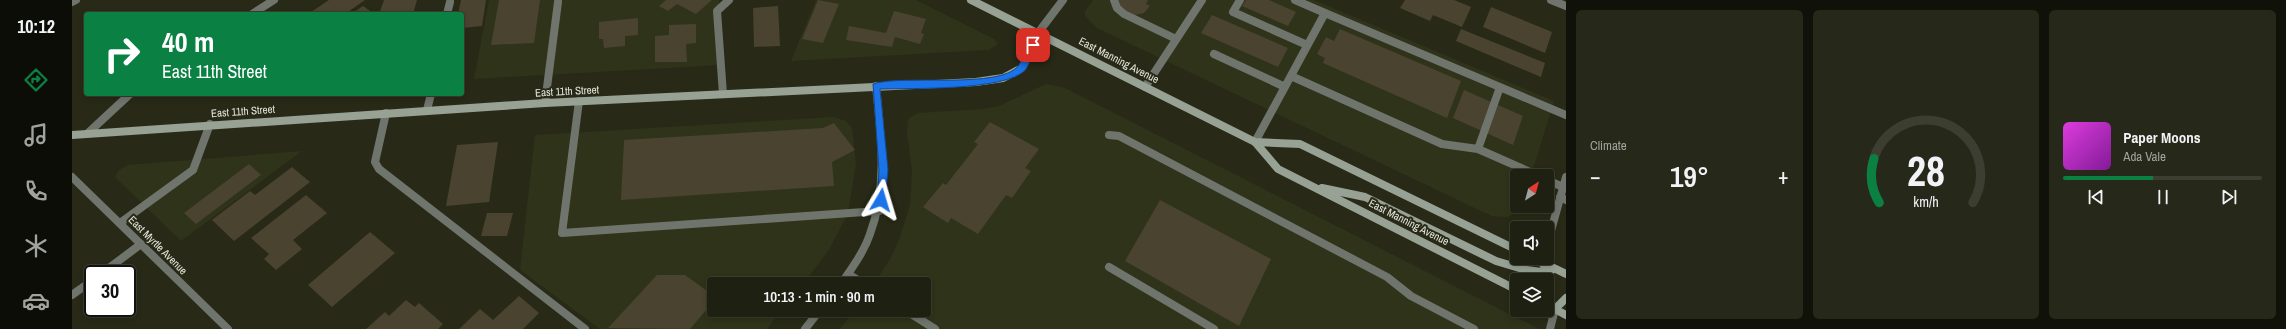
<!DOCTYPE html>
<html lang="en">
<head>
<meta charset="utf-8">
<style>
	body { margin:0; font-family:"Archivo Narrow",sans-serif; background:#26281a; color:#f1f3f6; height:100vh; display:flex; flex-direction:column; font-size:15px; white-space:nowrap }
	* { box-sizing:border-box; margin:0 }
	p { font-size:13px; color:#a1a39f }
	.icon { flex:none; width:22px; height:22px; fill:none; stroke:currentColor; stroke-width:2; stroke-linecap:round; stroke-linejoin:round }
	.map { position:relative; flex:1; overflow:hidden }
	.sheet { display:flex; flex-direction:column; gap:10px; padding:10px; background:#101209; width:720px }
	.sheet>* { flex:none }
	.banner { position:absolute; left:12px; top:12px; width:380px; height:84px; border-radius:4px; box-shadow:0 2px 6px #0003,0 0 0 1px #3c3e31; background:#0b8043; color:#fff; overflow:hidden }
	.needle { width:26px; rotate:36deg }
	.buttons { position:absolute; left:1438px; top:169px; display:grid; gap:8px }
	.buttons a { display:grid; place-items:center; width:44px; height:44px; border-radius:4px; background:#1e2011; box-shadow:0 2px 6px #0003,0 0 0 1px #3c3e31; font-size:20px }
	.speed { position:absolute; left:12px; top:265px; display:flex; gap:8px; font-size:20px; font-weight:700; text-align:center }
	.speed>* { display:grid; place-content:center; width:52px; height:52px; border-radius:50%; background:#1e2011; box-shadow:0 2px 6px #0003,0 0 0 1px #3c3e31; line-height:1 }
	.speed .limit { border:2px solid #111; border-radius:6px; background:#fff; color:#111 }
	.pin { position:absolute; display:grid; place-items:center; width:34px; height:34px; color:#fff; margin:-17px; border-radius:8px; box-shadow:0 2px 6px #0006 }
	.me { position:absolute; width:44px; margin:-22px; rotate:7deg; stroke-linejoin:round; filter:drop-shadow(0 0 3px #0008) }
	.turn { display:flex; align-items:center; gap:14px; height:84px; padding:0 12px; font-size:18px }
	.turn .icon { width:52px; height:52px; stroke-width:2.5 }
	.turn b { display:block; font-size:28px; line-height:34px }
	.big { font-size:30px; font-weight:600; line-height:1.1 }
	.sheet .tile { flex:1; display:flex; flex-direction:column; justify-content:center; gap:6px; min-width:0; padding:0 14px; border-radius:6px; background:#26281a }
	.sheet .dial { align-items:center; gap:0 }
	.dial svg { height:104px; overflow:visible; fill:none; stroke:#3c3e31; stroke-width:7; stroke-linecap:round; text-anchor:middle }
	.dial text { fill:#f1f3f6; stroke:none }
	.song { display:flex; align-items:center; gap:12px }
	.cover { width:48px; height:48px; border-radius:6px; background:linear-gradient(135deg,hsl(300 70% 55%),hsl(290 70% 35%)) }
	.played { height:4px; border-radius:2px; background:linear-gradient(90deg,#0b8043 45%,#3c3e31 45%) }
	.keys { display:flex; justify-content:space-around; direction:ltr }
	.heat { display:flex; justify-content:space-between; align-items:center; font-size:22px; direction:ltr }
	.sheet .tiles { flex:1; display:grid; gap:10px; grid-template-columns:repeat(3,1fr) }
	.trip { position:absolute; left:635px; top:277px; width:224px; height:40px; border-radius:4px; background:#1e2011; box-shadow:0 2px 6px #0003,0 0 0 1px #3c3e31; font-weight:600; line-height:40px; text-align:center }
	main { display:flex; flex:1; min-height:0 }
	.dock { display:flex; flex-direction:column; width:72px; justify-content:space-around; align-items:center; background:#0c0d07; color:#a1a39f }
	.dock .icon { width:28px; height:28px }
	.dock .active { color:#0b8043 }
	.dock b { font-size:18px; color:#f1f3f6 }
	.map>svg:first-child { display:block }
</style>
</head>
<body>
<main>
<nav class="dock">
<b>10:12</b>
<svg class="icon active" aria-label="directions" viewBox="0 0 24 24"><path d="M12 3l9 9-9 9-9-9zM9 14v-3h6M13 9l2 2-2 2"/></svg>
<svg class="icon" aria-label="music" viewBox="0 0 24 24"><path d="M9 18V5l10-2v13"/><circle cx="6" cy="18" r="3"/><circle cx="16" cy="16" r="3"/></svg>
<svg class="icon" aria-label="phone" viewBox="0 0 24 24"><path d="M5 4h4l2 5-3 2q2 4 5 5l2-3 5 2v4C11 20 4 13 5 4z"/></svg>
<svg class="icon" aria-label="climate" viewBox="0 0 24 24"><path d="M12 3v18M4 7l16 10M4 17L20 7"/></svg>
<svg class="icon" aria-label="car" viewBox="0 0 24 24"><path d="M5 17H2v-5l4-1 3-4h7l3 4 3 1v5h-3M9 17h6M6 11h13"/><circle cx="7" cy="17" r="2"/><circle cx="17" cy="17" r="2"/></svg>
</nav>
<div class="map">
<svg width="1494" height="329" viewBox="0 0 1494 329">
	<rect width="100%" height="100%" fill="#282a17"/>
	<path fill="#2f3319" d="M417 0H647L649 65 402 79Z
		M744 0H844L922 39 926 44 917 50 719 61Z
		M1021 0H1242L1482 101 1459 176H1445V206H1450L1448 211 1435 217 1420 216 1411 212 1025 28 1013 16V11Z
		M974 84 993 88 1467 329H768L783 310H852V284H802L818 259 827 240 838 205 840 171 835 133 836 119 846 113 911 109 927 106Z
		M761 117 774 121 780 128 784 164 776 213 757 250 731 284H642V310H710L695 329H528L448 270 463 135Z
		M230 151 109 241 43 177 47 170 56 165Z"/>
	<path fill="#4a4330" d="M257 0H293L273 14H236Z
		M312 0H345L341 14H307Z
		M389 0H414L410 26 390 28V14H386Z
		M427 0H468L462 43 419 45Z
		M594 0H640L624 14 605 4 596 11 587 6Z
		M746 0 767 4 751 43 730 39Z
		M1044 0H1076L1074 4 1078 6 1072 13 1063 15 1047 7Z
		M1174 0H1197L1224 12 1216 26 1170 6Z
		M1333 0H1382L1399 7 1390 27 1361 15 1358 21 1328 8Z
		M291 6 301 13 279 14Z
		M706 6 708 46 682 47 681 8Z
		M1419 7 1480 32 1473 53 1411 27Z
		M822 11 854 19 849 33 852 34 848 44 823 37 820 47 774 40 777 26 814 33Z
		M1140 15 1216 48 1206 67 1129 33Z
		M566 18V35L553 36V46L532 48 531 39H527V22Z
		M624 24V43L614 44 615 62H583V36L597 35V25Z
		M1268 29 1389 81 1375 118 1251 63 1253 58 1245 54 1254 37 1262 41Z
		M1389 29 1473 63 1469 77 1384 41Z
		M1392 90 1451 116 1441 145 1381 118Z
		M918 122 967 149 953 168 959 171 940 198 934 195 906 234 879 218 876 223 851 207 871 183 874 185 906 144 902 142Z
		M762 123 783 150 760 162 762 186 549 200 552 140 751 128Z
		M426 142 417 202 374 206 385 145Z
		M177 164 189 175 124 224 112 213Z
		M220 167 238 182 162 241 140 220 178 191 183 195Z
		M234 195 255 213 221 240 230 249 204 270 192 259 197 254 179 238Z
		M1088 200 1199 259 1167 326 1053 261Z
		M415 213H441L435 236H409Z
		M298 232 323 253 260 307 236 285Z
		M585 275H613L642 296V301L618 329 536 328Z
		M447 296 467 313 451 329H387L408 309 421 320Z
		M334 300 343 307 347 303 371 324 366 329H294L313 312 317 316Z"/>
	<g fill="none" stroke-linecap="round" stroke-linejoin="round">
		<path stroke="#6f756d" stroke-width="8" d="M1042 0 1045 8 1052 14 1104 39
			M1168 0 1161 12 1235 45
			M1223 0 1253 13
			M0 2 4 0
			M375 14 378 2
			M1142 54 1213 87
			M1219 76 1370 144 1406 149 1467 176
			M1073 87 1130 0
			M651 94 645 11 657 0
			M507 101 490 233 807 211
			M473 103 486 2
			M355 110 359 94
			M314 113 303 162 307 169 513 329
			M1037 135 1047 136 1315 277 1339 296 1402 329
			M1183 142 1253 13 1494 115
			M1406 149 1428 87
			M1475 180 1491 187
			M1488 197 1494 200
			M48 223 121 170 138 124
			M1037 267 1142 329
			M776 274 792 284
			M833 310 863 329
			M1478 329 1483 309"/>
		<path stroke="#6f756d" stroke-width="8" d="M1479 0 1494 6
			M180 14 202 0
			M16 133 58 94
			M0 177 156 329
			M1475 245 1494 177
			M29 274 69 244
			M769 284C780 268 792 252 798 234 816 186 809 136 804 86
			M0 295 21 280
			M733 329 748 310"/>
		<path stroke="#6f756d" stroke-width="8" d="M966 33 991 0"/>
		<path stroke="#97a194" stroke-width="8" d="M899 0 1183 142 1206 169 1445 290
			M0 135 473 103 904 82 931 78 950 68 966 33
			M1183 142 1228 144 1445 250
			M1250 188 1293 197 1424 261 1454 270 1478 273 1470 263
			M1461 258 1494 274
			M1475 305 1494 315
			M1483 309 1494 298"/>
	</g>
	<path fill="#1a73e8" stroke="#114b97" d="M961 42 965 45C961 52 958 64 953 70 934 91 837 88 808 89L816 170 813 200 812 203H805L807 170 801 84C830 74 930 90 947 65 952 58 954 50 958 43Z"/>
	<g text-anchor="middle" stroke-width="4" stroke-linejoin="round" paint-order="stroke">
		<g font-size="11" fill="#e2e5d9" stroke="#282a17">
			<text transform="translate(1047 60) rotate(27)" y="4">East Manning Avenue</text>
			<text transform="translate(495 91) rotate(-3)" y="4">East 11th Street</text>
			<text transform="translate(171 111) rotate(-4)" y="4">East 11th Street</text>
			<text transform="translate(1337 222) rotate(27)" y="4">East Manning Avenue</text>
			<text transform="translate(86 245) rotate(45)" y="4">East Myrtle Avenue</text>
		</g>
	</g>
</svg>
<div class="buttons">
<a><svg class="needle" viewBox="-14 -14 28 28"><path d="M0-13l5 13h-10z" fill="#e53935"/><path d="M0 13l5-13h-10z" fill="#a1a39f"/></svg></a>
<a><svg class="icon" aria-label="sound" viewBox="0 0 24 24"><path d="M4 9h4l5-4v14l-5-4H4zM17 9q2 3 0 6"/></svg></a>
<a><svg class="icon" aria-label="layers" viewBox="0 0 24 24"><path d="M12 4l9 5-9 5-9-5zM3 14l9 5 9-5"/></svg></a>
</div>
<div class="speed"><div class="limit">30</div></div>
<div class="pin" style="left:961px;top:45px;background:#d93025"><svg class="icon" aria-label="arrive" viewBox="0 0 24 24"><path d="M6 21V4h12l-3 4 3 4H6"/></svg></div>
<svg class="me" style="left:809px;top:200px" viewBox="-20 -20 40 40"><path d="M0-17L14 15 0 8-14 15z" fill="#1a73e8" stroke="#fff" stroke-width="4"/></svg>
<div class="trip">10:13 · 1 min · 90 m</div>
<div class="banner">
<div class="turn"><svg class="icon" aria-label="right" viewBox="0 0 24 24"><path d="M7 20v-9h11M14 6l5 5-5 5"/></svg><div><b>40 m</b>East 11th Street</div></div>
</div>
</div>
<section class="sheet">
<div class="tiles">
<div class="tile"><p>Climate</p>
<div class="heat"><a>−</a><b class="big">19°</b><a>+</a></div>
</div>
<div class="tile dial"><svg viewBox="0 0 100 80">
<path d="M14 69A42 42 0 1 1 86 69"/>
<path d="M14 69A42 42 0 0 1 10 35" stroke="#0b8043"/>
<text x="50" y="56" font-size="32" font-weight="700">28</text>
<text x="50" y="72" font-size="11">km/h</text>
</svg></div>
<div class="tile">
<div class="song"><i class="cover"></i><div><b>Paper Moons</b><p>Ada Vale</p></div></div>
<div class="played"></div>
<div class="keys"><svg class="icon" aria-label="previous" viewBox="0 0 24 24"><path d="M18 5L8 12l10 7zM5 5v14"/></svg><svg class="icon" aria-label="pause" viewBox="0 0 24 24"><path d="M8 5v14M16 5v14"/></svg><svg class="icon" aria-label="next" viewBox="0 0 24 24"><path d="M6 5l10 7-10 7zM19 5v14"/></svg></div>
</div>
</div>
</section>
</main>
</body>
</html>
